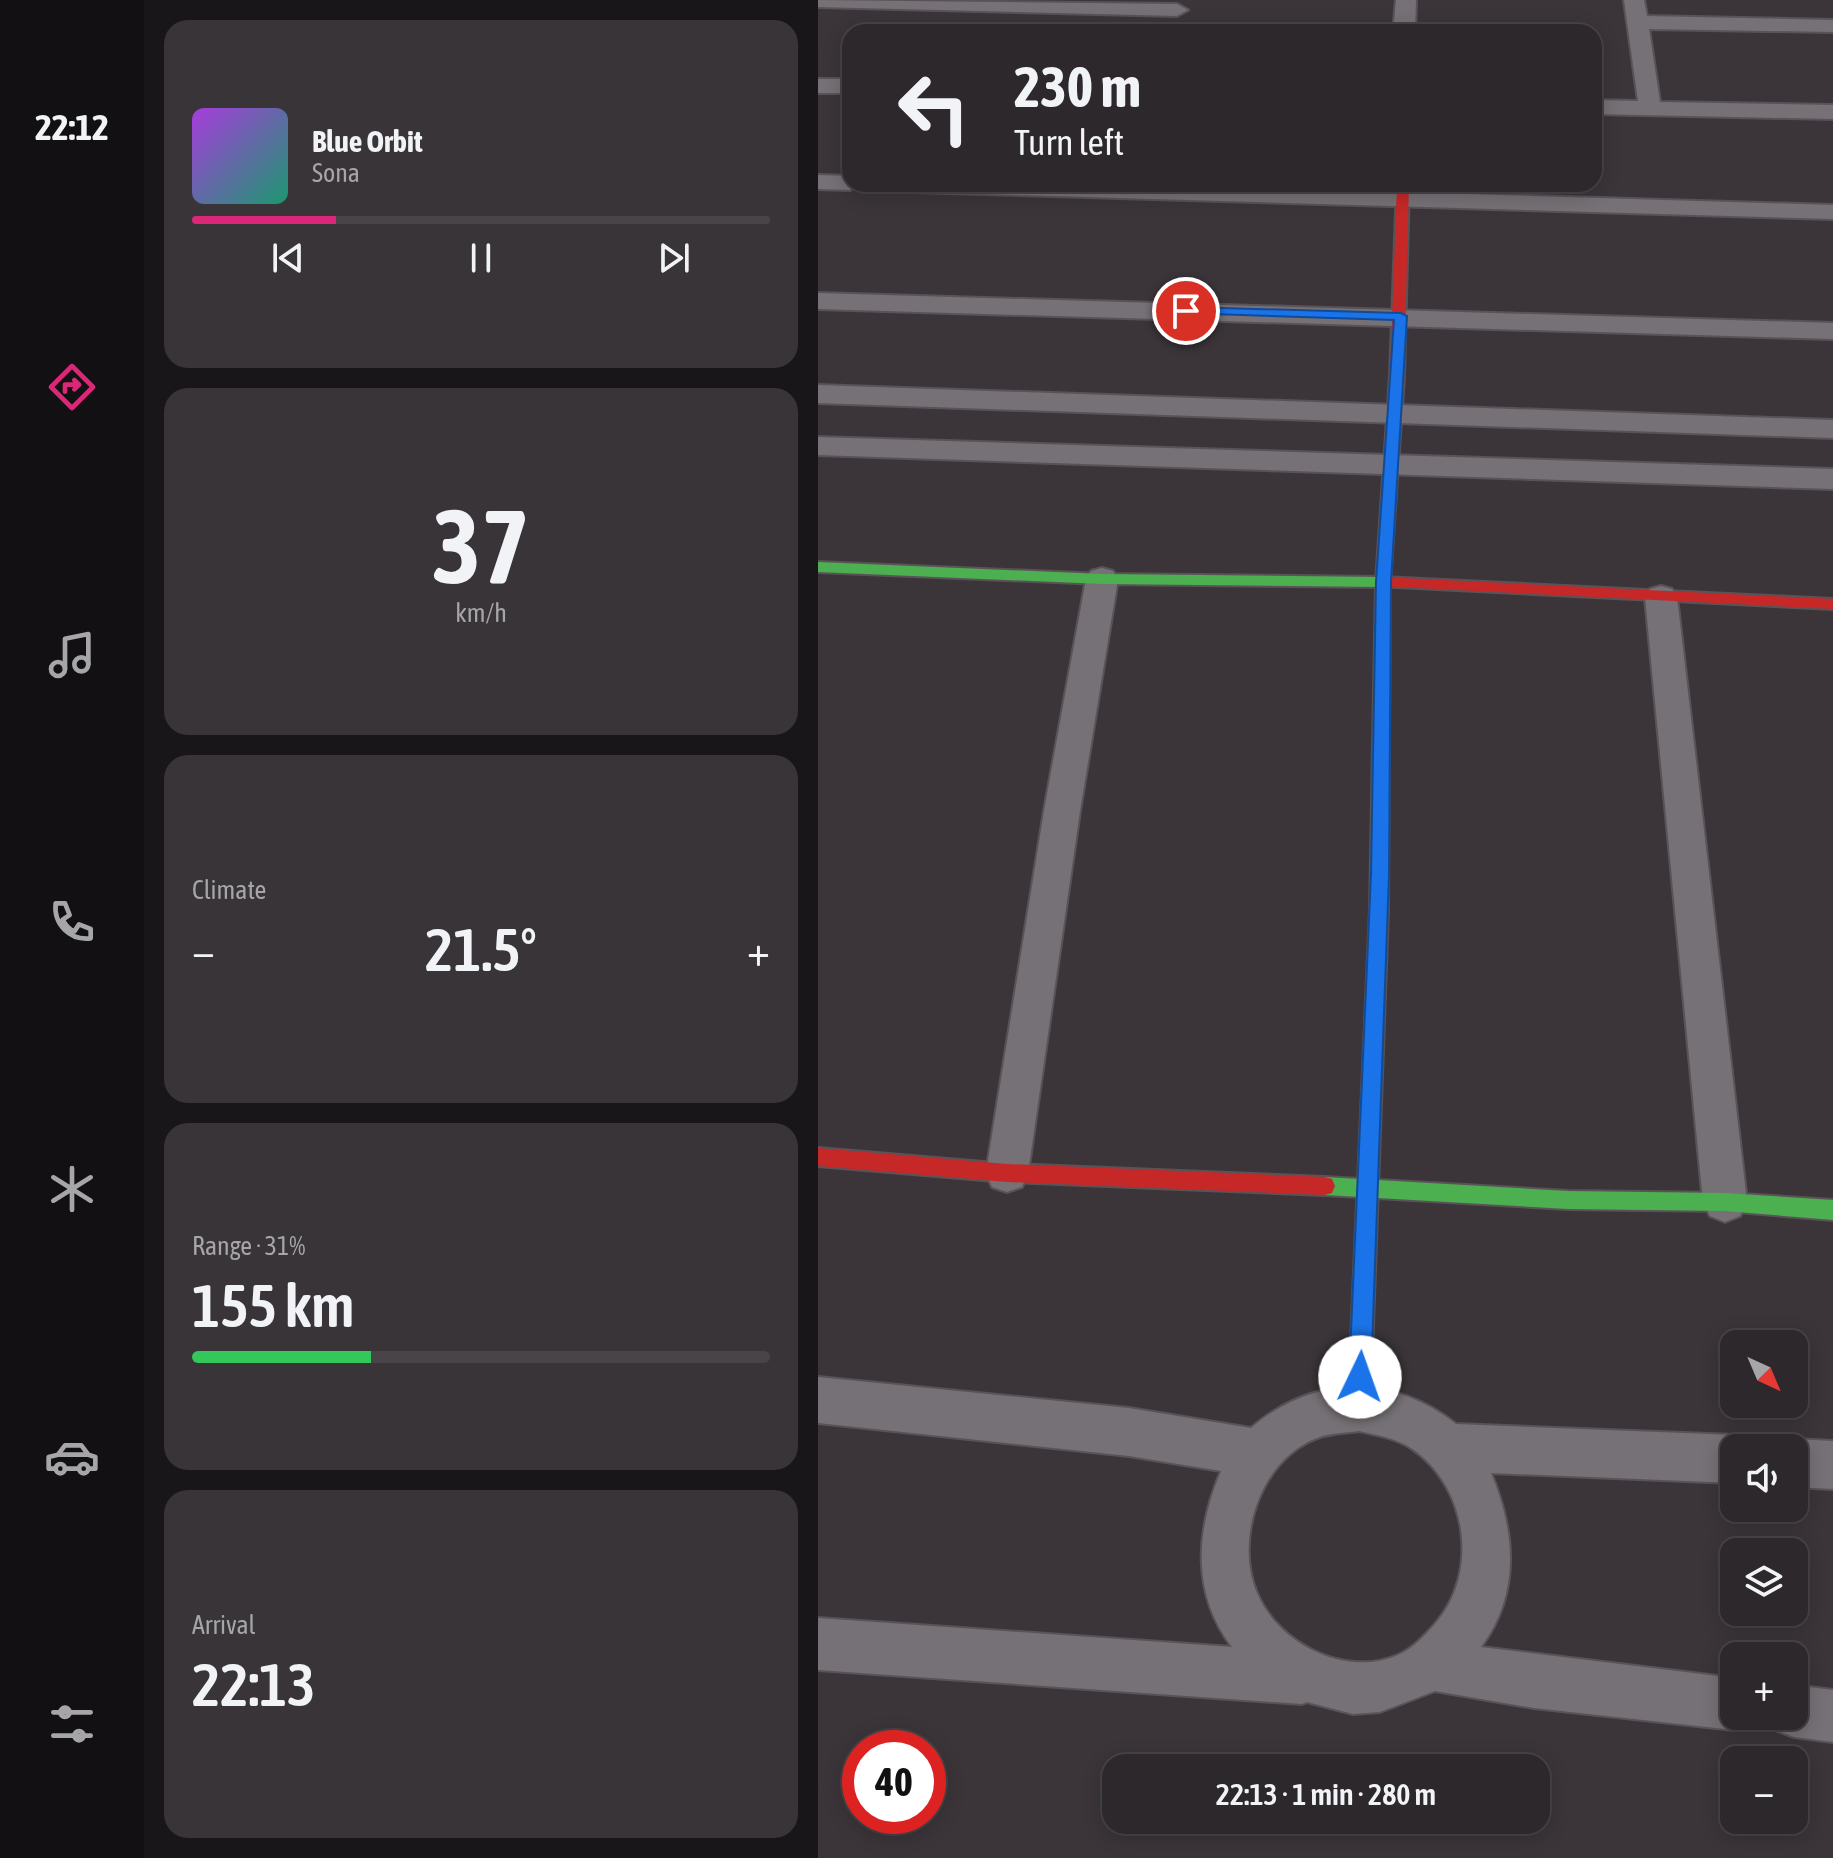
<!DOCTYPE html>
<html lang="en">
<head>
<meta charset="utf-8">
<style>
	body { margin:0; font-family:"Asap Condensed",sans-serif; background:#383438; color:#f1f3f6; height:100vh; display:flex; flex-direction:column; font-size:30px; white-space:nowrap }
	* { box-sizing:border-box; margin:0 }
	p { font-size:26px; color:#a6a6a9 }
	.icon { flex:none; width:44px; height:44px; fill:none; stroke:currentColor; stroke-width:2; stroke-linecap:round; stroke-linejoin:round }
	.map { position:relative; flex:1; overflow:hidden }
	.details { display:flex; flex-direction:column; gap:20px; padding:20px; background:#181618; width:674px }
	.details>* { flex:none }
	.guide { position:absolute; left:24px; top:24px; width:760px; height:168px; border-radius:24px; box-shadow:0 4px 20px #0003,0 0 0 2px #484448; background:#2c282c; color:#f1f3f6; overflow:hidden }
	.needle { width:52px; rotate:136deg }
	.controls { position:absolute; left:902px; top:1330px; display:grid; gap:16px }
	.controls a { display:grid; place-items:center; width:88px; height:88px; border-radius:16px; background:#2c282c; box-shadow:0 4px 20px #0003,0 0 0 2px #484448; font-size:40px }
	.speed { position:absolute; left:24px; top:1730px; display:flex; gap:16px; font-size:40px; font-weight:700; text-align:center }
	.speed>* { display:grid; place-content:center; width:104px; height:104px; border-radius:50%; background:#2c282c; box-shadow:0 4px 20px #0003,0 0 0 2px #484448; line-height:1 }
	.speed .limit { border:12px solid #d22; background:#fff; color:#111 }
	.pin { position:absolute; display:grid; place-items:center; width:68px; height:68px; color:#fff; margin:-34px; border:4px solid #fff; border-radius:50%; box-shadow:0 2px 8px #0007 }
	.me { position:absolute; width:88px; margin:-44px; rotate:3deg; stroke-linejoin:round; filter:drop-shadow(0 0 6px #0008) }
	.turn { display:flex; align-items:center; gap:28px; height:168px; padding:0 40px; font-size:36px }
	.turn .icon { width:104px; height:104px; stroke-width:2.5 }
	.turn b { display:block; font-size:56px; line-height:68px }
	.big { font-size:60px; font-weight:600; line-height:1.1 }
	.details .widget { flex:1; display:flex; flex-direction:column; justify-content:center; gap:12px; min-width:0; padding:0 28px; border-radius:24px; background:#383438 }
	.details .dial { align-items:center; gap:0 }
	.dial b { font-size:104px; line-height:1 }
	.song { display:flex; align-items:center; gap:24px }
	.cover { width:96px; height:96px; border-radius:12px; background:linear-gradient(135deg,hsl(280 70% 55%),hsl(160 70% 35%)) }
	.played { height:8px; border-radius:4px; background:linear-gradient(90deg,#db2777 25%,#484448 25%) }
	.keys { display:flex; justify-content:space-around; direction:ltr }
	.heat { display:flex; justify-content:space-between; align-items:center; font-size:44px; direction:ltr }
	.charge { height:12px; border-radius:6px; background:linear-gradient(90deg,#34c759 31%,#484448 0) }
	.trip { position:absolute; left:284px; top:1754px; width:448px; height:80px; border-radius:24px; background:#2c282c; box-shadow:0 4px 20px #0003,0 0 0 2px #484448; font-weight:600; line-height:80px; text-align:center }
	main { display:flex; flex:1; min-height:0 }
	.menu { display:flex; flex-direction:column; width:144px; justify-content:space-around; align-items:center; background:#121012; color:#a6a6a9 }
	.menu .icon { width:56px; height:56px }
	.menu .selected { color:#db2777 }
	.menu b { font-size:36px; color:#f1f3f6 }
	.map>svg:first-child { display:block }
</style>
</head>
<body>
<main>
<nav class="menu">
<b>22:12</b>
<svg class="icon selected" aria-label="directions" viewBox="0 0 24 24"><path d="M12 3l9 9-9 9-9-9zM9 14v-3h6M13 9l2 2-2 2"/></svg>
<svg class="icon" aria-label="music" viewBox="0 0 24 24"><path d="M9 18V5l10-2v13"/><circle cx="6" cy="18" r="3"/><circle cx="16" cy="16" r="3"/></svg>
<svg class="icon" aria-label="phone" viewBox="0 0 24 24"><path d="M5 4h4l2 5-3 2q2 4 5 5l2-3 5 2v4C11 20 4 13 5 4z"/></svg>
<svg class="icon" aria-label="climate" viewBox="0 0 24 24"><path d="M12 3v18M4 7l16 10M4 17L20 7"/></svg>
<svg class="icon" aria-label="car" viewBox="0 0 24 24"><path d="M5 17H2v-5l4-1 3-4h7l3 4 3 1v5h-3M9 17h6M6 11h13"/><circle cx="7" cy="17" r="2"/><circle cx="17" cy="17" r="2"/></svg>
<svg class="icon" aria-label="filters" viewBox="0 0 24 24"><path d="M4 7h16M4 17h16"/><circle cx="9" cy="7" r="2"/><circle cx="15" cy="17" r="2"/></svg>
</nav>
<section class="details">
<div class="widget">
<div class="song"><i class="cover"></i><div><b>Blue Orbit</b><p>Sona</p></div></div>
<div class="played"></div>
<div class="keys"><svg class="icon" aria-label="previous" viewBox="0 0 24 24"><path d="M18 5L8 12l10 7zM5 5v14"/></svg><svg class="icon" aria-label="pause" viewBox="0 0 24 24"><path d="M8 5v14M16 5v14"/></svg><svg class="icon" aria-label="next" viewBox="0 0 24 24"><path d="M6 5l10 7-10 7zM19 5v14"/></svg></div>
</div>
<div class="widget dial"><b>37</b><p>km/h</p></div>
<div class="widget"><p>Climate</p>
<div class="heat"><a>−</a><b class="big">21.5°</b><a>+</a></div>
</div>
<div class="widget"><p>Range · 31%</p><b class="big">155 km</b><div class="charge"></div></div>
<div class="widget"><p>Arrival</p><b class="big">22:13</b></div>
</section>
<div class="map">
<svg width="1015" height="1858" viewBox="0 0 1015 1858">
	<rect width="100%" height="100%" fill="#3b353a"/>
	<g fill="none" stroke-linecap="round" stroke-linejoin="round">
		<g stroke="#595358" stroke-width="4">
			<path id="street" d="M0 0 359 4 370 10 359 16 0 7Z
				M578 0H598L597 32H575Z
				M806 0H826L829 16 1015 20V32L831 29 842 102 1015 105V119L776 114V100L820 101Z
				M0 79H32V93H0Z
				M0 175 32 176V184H43L32 190 0 189Z
				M49 184H311L1015 205V219L61 191 52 189Z
				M0 293 1015 323V339L0 309Z
				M0 385 1015 420V438L0 403Z
				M0 437 1015 469V489L0 455Z
				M284 568 295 571 300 579 262 811 210 1173 204 1187 189 1192 174 1187 168 1173 226 811 268 579 273 571Z
				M843 586 854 589 859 597 929 1202 922 1216 907 1222 892 1216 885 1202 827 597 832 589Z
				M0 1377 311 1408 433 1428C495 1375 573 1373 638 1424L916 1435 933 1442 935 1448H916V1483L673 1473C697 1531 703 1593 663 1647L916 1678V1716H937L934 1722 916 1730 716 1708 617 1691 562 1712 535 1714 489 1702 484 1704 0 1670V1618L414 1647C373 1593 378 1530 403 1471L311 1456 0 1423ZM541 1431C559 1435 577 1438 593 1448 650 1486 662 1573 617 1624 606 1636 596 1648 580 1655 528 1678 460 1644 439 1593 416 1540 442 1459 499 1438 512 1433 527 1433 541 1431Z
				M976 1439 1015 1441V1489L976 1487V1448H958Z
				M976 1685 1015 1690V1742L976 1737 957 1730 952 1716H976Z"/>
		</g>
		<g stroke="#595358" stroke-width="4">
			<path id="fast" d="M0 562 284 574 564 577 571 582 564 587 284 584 0 572Z
				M507 1177 750 1191 907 1193 1015 1200V1220L907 1211 750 1209 507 1195 500 1193 497 1186 500 1179Z"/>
		</g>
		<g stroke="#595358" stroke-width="4">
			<path id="slow" d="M579 372 586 376 572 582 570 910 567 915H555L552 910 558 582 572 376Z"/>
		</g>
		<g stroke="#595358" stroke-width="4">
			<path id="jam" d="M579 184H591L586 376 579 380 572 376Z
				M564 577 1015 599V609L559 586 557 582Z
				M561 903 567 905 570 910 552 1408 549 1416 541 1419 533 1416 530 1408 552 910 555 905Z
				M0 1148 189 1164 507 1177 514 1179 517 1186 514 1193 507 1195 189 1182 0 1166Z"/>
		</g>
		<use href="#street" fill="#767176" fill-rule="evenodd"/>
		<use href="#fast" fill="#4caf50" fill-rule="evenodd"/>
		<use href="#slow" fill="#ffc107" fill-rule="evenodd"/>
		<use href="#jam" fill="#c62828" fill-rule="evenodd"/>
	</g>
	<path fill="#1a73e8" stroke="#114b97" stroke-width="2" d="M368 307 583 313 589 316 573 582 571 874 553 1377 550 1384 542 1388 534 1384 531 1377 553 874 558 582 576 320 364 313 362 311Z"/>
</svg>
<div class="controls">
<a><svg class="needle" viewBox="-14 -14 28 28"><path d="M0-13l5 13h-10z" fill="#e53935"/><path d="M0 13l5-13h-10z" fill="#a6a6a9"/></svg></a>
<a><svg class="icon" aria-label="sound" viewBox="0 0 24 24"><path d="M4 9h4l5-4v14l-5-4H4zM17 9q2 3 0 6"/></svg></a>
<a><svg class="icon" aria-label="layers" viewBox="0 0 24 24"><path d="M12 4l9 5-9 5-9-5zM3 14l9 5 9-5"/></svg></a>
<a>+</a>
<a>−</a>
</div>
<div class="speed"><div class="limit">40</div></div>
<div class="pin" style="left:368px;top:311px;background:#d93025"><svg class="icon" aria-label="arrive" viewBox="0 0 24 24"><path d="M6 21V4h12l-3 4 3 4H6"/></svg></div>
<svg class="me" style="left:542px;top:1377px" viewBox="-20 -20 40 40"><circle r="19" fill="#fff"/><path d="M0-13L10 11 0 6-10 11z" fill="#1a73e8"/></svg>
<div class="trip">22:13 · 1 min · 280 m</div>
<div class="guide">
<div class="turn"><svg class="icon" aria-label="left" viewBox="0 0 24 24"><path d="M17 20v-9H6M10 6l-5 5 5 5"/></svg><div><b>230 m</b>Turn left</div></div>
</div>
</div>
</main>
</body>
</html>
